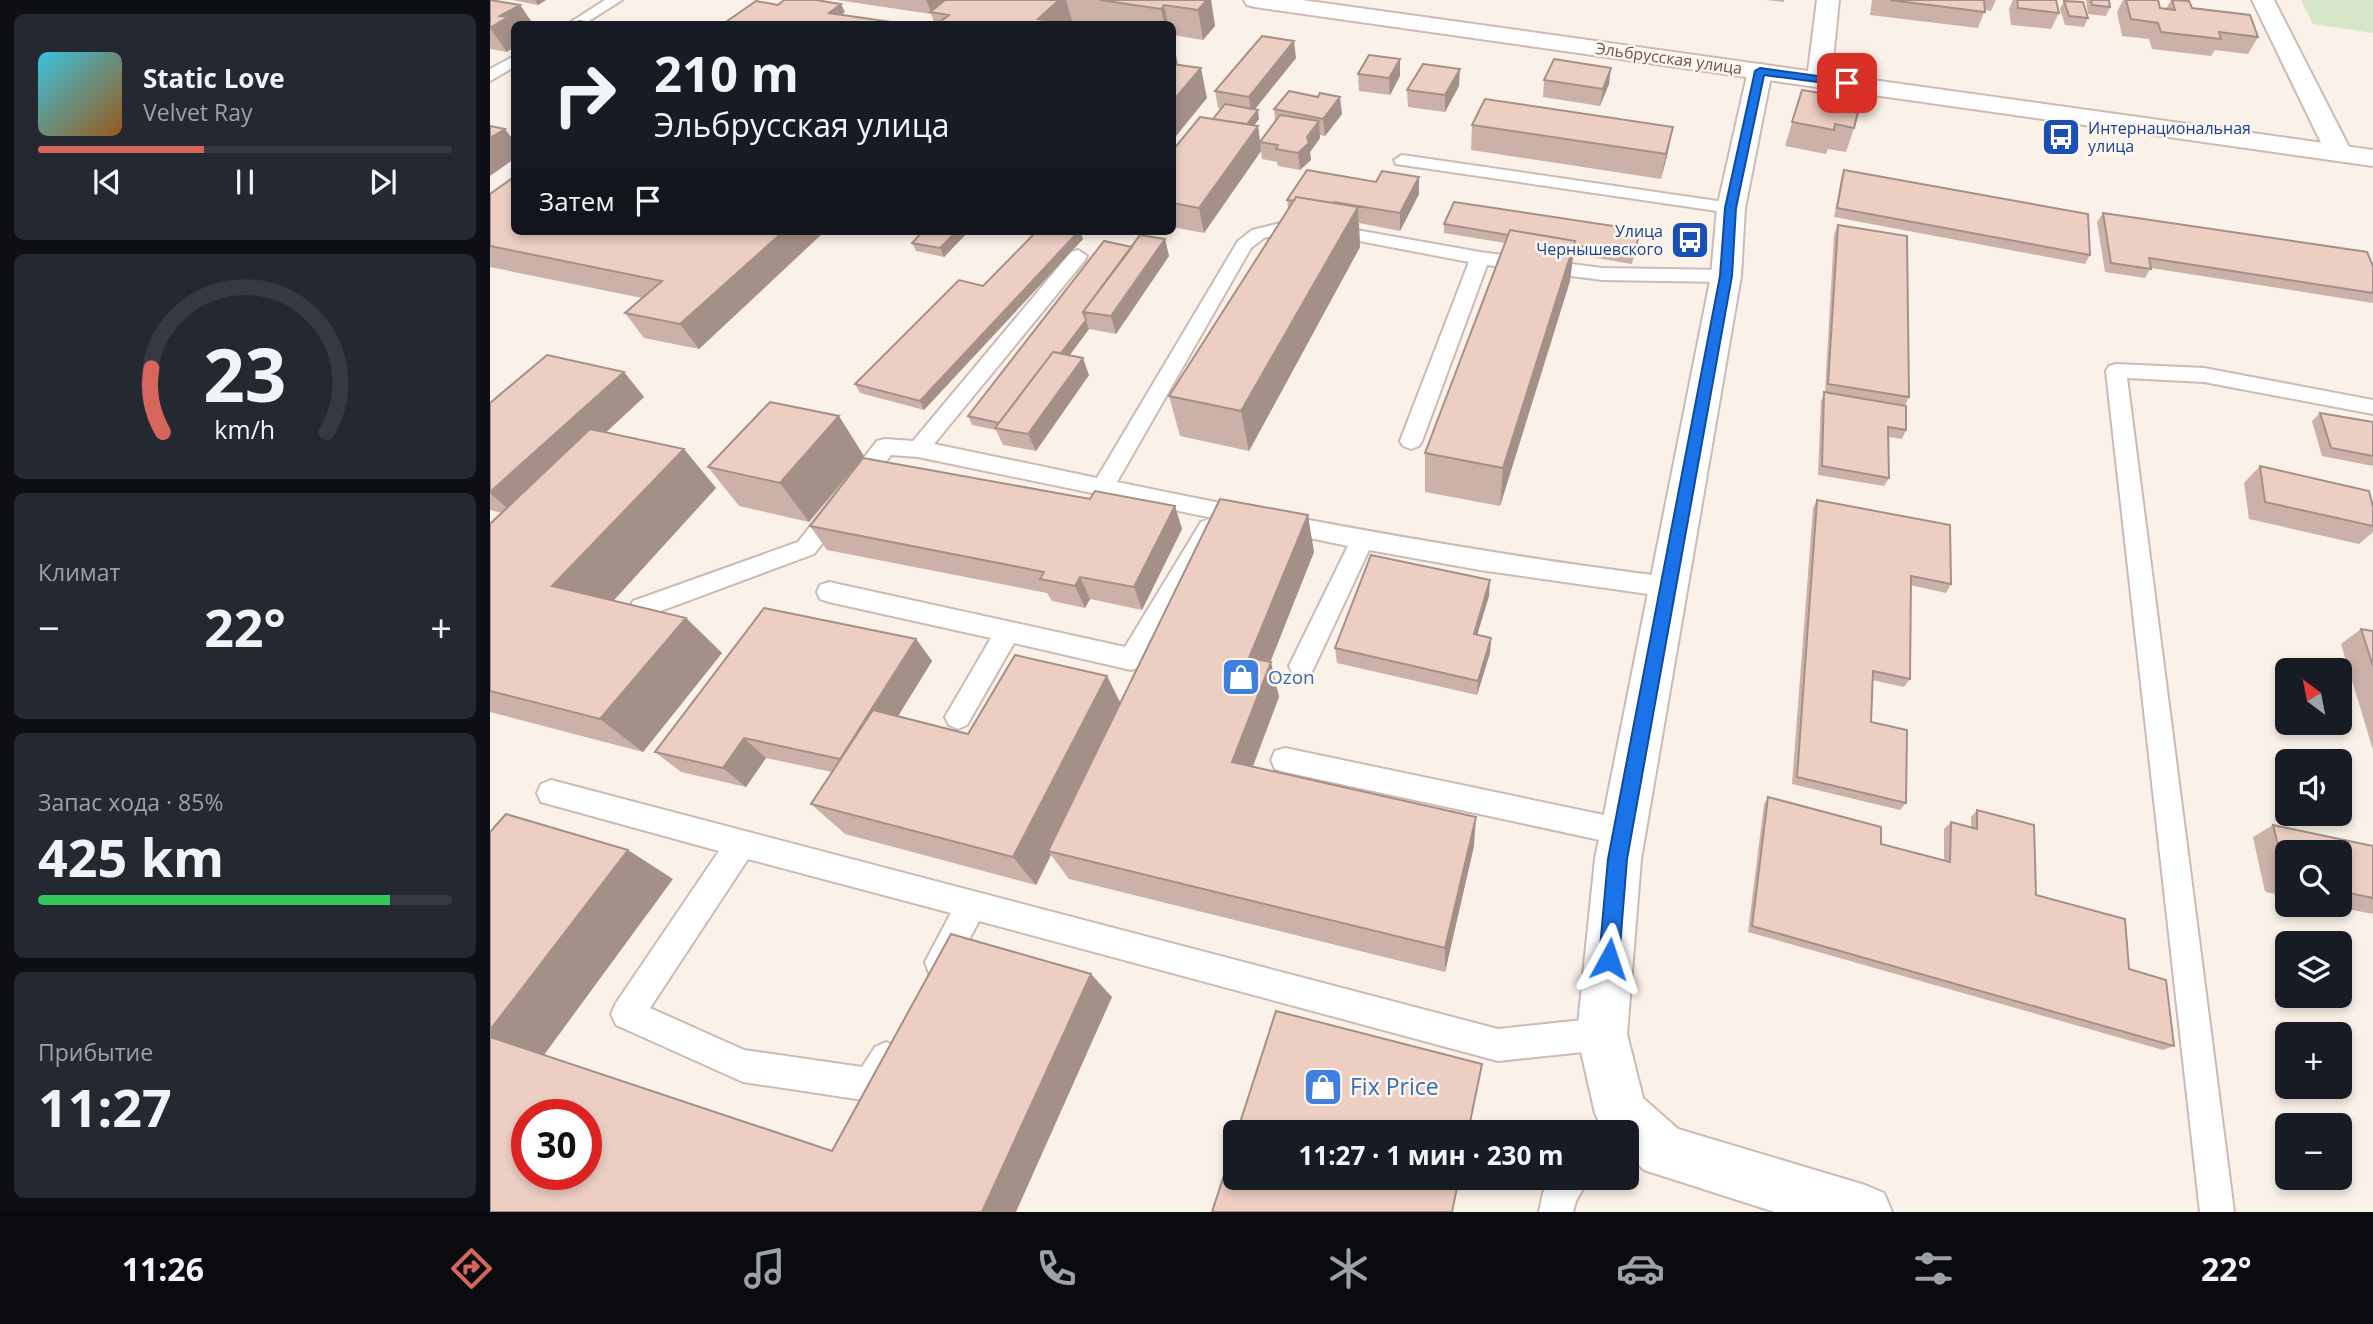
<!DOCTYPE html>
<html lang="ru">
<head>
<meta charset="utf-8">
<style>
	body { margin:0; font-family:"Open Sans",sans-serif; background:#242831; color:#f1f3f6; height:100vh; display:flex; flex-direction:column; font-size:26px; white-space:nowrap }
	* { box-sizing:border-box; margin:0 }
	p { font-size:23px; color:#9ea1a6 }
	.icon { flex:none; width:38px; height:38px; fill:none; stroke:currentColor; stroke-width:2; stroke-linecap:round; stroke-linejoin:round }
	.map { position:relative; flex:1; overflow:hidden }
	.panel { display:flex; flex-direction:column; gap:14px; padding:14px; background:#0d0f14; width:490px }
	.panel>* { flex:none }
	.hud { position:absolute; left:21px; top:21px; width:665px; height:214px; border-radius:10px; box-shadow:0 4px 10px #0003; background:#171b24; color:#f1f3f6; overflow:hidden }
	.needle { width:46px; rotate:328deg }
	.buttons { position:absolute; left:1785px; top:658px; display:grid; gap:14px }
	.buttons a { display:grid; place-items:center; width:77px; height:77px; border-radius:10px; background:#171b24; box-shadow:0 4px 10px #0003; font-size:35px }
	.speed { position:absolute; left:21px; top:1099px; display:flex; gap:14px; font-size:35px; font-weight:700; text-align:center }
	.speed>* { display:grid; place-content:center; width:91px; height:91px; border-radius:50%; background:#171b24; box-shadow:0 4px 10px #0003; line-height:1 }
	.speed .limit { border:10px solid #d22; background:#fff; color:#111 }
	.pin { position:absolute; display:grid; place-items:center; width:60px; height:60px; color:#fff; margin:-30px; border-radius:14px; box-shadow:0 4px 10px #0006 }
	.me { position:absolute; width:77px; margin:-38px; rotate:5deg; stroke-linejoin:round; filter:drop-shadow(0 0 5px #0008) }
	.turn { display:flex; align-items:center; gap:24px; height:147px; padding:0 28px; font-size:32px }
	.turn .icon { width:91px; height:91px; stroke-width:2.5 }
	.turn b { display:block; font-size:49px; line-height:60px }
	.then { display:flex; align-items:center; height:66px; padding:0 28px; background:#0003; gap:14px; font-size:26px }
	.big { font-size:52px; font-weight:700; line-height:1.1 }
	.panel .card { flex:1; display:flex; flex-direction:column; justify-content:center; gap:10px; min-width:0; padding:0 24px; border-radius:10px; background:#242831 }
	.panel .dial { align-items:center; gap:0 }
	.dial svg { height:182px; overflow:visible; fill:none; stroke:#363941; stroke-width:7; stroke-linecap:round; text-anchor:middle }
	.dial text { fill:#f1f3f6; stroke:none }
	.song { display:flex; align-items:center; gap:21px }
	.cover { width:84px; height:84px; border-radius:10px; background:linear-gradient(135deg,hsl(190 70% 55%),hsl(30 70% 35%)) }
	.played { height:7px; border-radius:4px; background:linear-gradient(90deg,#d6665b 40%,#363941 40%) }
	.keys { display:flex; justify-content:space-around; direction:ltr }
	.heat { display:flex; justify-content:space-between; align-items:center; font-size:38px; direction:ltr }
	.charge { height:10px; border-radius:5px; background:linear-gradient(90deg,#34c759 85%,#363941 0) }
	.trip { position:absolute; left:733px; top:1120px; width:416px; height:70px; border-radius:10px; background:#171b24; box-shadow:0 4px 10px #0003; font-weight:700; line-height:70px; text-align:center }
	.dock { display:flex; height:112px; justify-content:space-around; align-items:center; background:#090b0e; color:#9ea1a6 }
	.dock .icon { width:49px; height:49px }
	.dock .current { color:#d6665b }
	.dock b { font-size:32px; color:#f1f3f6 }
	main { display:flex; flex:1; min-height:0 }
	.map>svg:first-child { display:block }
</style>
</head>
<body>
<main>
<section class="panel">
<div class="card">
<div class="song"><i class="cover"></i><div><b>Static Love</b><p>Velvet Ray</p></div></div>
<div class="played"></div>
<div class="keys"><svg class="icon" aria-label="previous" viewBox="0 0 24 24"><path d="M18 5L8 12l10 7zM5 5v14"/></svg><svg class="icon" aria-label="pause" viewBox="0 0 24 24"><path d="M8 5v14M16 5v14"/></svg><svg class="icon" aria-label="next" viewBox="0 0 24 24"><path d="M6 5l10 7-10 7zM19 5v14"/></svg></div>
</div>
<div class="card dial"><svg viewBox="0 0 100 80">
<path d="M14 69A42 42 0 1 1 86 69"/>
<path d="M14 69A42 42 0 0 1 9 41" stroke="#d6665b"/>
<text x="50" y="56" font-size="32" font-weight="700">23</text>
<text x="50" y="72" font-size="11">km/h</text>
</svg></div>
<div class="card"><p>Климат</p>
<div class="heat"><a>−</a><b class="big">22°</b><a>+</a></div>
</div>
<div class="card"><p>Запас хода · 85%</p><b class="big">425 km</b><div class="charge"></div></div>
<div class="card"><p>Прибытие</p><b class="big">11:27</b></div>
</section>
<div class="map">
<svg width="1883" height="1212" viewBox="0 0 1883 1212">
	<rect width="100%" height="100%" fill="#faf1e8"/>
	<path fill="#d8e6c8" d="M1811 0H1883V33L1823 24Z"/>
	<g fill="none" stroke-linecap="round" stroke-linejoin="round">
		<g stroke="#cdbab2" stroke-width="4">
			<path id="lane" d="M115 0H132L94 24H78Z
				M24 56V67L0 81V69Z
				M912 155 1241 203 1250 208 1241 213 906 164 904 160Z
				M795 222 838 225 990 252 1112 268 1236 270 1245 276 1236 282 1112 280 997 265 932 441 929 446 921 449 913 446 910 441 979 262 838 235 795 232 774 238 761 248 627 482C810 520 993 554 1179 577L1188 580 1191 587 1188 594 1179 597 990 570 879 550 821 674 812 677 803 674 799 666 858 546 428 457 401 455 324 554 152 618 143 615 140 608 143 601 308 542 387 441 395 439 423 441 581 252 588 250 597 256 595 260 444 444 607 478 748 241 762 230Z
				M1626 364 1714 368 1883 400V414L1714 382 1637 378 1744 1212H1710L1616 371 1619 366Z
				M719 519 727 522 731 528 650 667 641 670 524 643 477 725 468 729 459 725 455 717 501 638 339 602 330 599 327 592 330 585 339 582 635 647 711 522Z
				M795 748 1133 819 1143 823 1147 832 1143 841 1133 845 795 772 785 769 781 760 785 751Z
				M61 780 1008 1029 1112 1018 1123 1023 1128 1034 1123 1045 1112 1050 1008 1061 489 921 461 973 450 977 439 973 435 962 461 913 258 859 160 1008 254 1050 372 1067 385 1047 396 1042 407 1047 412 1058 392 1097 380 1101 253 1082 126 1025 121 1014 126 1003 229 851 51 802 47 793 51 784Z
				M1060 1178H1099L1086 1201 1083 1212H1049L1053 1193Z"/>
		</g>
		<g stroke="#cdbab2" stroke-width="4">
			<path id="street" d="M1327 0H1349L1341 79 1338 84 1329 86 1320 84 1317 79Z
				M1762 0H1784L1862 153 1858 159 1849 161 1840 159 1836 153Z
				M1270 64 1278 66 1282 71 1255 208 1251 276 1151 859 1137 1034 1153 1098 1188 1129 1375 1185 1394 1193 1402 1212H1285L1154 1170 1138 1155V1132L1113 1131 1105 1113 1087 1034 1105 859 1221 276 1227 208 1258 71 1262 66Z"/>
		</g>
		<g stroke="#cfb9b0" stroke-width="4">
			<path id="secondary" d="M754 0H812L1883 150V166L765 7 757 5Z"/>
		</g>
		<use href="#lane" fill="#fff" fill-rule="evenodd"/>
		<use href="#street" fill="#fff" fill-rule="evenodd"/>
		<use href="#secondary" fill="#fff" fill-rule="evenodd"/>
	</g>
	<path fill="#cbb1a8" d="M0 0 30 5 43 24H24L17 52 0 49Z
		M22 0H56L48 5Z
		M347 0H721L725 26 713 40 682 35V24H445L441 14Z
		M1276 0H1294V2Z
		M1382 0H1506L1501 11 1495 10 1488 28 1380 15Z
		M1523 0H1566L1569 13 1561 29 1521 25 1519 9Z
		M1596 0H1619L1620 7 1616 16 1598 14Z
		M1633 0H1668L1670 8 1676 9 1681 0H1692L1702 8 1768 37 1758 54 1725 50 1721 56 1662 49 1659 39 1632 36 1627 12Z
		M1574 1 1598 18 1594 27 1575 25 1570 9Z
		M806 58 765 109 769 119 764 125 768 126 770 141 785 121 784 109 852 114 835 136 830 135V138L820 152 821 160 810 170 788 166 787 162 772 159 771 151 714 233 682 227V151L723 119 731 109 728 108 725 91Z
		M910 59V76L900 95 869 91 868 74Z
		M1054 80 1119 84 1110 106 1053 97Z
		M969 86 955 112 918 107 917 90Z
		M1312 90 1364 128 1356 152 1338 149 1336 154 1295 146Z
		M982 125 1178 152 1171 179 981 150Z
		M1354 170 1600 255 1595 264 1344 217 1351 179Z
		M929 177V194L910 231 869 223 870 247 759 451 690 436 679 396 798 209 797 200 886 182Z
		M0 194 335 231 209 349 154 338 135 313 152 298 0 267Z
		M1613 213 1883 266V303L1661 268 1655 278 1615 272 1607 222Z
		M954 224 1150 230 1142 264 1083 254 1080 281 1010 506 935 492V453L1015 243 954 233Z
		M1348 225 1419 397 1415 405 1416 430 1412 439 1398 437 1399 478 1394 486 1328 475 1331 401 1335 393 1344 234Z
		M433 231H479L454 257 426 251 422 243Z
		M547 231H639L635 235 596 234 590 233 593 239 434 410 370 393 365 384 493 286Z
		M675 239 679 256 626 334 599 329 580 355 599 375 546 451 513 445 506 430 482 425 478 416 642 247Z
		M134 372 154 397 116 432 194 449 226 488 124 600 196 618 232 653 153 752 0 712V524L12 513 0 510V403Z
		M1830 413 1883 422V466L1832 456 1822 421Z
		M374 456 319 522 249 506 218 467Z
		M1770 466 1883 507V532L1869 544 1759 519 1754 483Z
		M600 499 685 506 692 529 652 610 600 599 595 608 562 601 557 593 337 550 320 526Z
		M1327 500 1461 584 1456 593 1420 585V679L1414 687 1382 680 1381 722 1416 803 1410 810 1302 784 1323 508Z
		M824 552 780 662 789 697 763 767 984 846 955 972 579 879 561 855 546 885 355 834 321 804 342 772 276 758 256 787 191 772 165 752 426 639 442 661 408 716 478 734 617 676 630 703Z
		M999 596 987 634 1001 638 1000 653 987 695 847 663 845 648Z
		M1871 629 1883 631V750L1851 644Z
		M1278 797 1391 844 1454 860V829L1461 822 1481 827V817L1487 810 1546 895 1639 969 1684 1046 1673 1050 1258 932 1274 804Z
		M1783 825 1883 846V914L1837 905H1850V852H1797V896L1775 892 1763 837Z"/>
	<path fill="#a59088" d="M45 0H56L48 5Z
		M436 0H457L441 12Z
		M569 0H576L583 24 548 19Z
		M717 0H721L725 26 713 40 708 10Z
		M351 4 355 12 342 21 339 13Z
		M30 5 43 24H24V47L17 52 0 28 10 16Z
		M674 5 678 24H674L671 9Z
		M683 40 689 70 682 77V41Z
		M804 41 806 58 761 114 759 97Z
		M910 59V76L900 95 899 78Z
		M711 68 717 98 682 141V102Z
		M1121 68 1119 84 1110 106 1113 89Z
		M970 69 969 86 955 112V95Z
		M850 97 852 114 835 136 833 119Z
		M768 110 769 119 751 141 750 132Z
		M829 121 830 138 820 152 821 160 810 170 808 153Z
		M768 126 771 151 714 233 709 208Z
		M1183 127 1178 152 1171 179 1176 154Z
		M15 129 24 141V159L0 176V138Z
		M929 177V194L910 231V213Z
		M868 207 870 247 759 451 751 411Z
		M294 231H335L209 349 190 324Z
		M467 231H479L454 257 450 248Z
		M590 231 593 239 434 410 430 401Z
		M675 239 679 256 626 334 621 316Z
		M1085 241 1080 281 1010 506 1013 468Z
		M596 320 599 329 523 431 518 424Z
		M593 358 599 375 546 451 538 434Z
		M134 372 154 397 26 516 0 493Z
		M349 416 374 456 319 522 290 483Z
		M194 449 226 488 104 622 62 586Z
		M685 506 692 529 652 610 644 587Z
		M818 515 824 552 768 693 759 658Z
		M590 577 600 599 595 608 585 586Z
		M1000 580 999 596 983 649 984 634Z
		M196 618 232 653 153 752 110 719Z
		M1001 638 1000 653 987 695 988 681Z
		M426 639 442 661 370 778 350 759Z
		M781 662 789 697 752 794 742 762Z
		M617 676 634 710 558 851 561 855 546 885 523 857Z
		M254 738 276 758 256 787 233 768Z
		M986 817 984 846 955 972V948Z
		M138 850 183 879 54 1055 0 1037V1030Z
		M601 974 622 997 526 1212H492Z"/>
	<path fill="#eccec3" stroke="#a59088" stroke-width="2" fill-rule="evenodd" d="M0 0 30 5 10 16 18 17 0 28Z
		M294 0H326L351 4 339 13 402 22 399 24H233L266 1 288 5Z
		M455 0H569L548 19 582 24H447L459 15 440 12Z
		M610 0H717L708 10 674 5 671 9Z
		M1400 0H1494L1495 12Z
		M1527 0H1566L1569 13 1528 8Z
		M1601 0H1619L1620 7 1602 5Z
		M1636 0H1668L1670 8 1685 10 1682 0 1699 1 1702 8 1760 15 1768 37 1729 32 1731 39 1671 32 1668 23 1641 19Z
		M1574 1 1593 2 1598 18 1579 16Z
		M89 21 108 24H84Z
		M772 36 804 41 759 97 725 91Z
		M879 55 910 59 899 78 868 74Z
		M1064 59 1121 68 1113 89 1054 80Z
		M682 64 711 68 682 102Z
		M933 64 970 69 955 95 917 90Z
		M1312 90 1371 100 1364 128 1345 124 1344 130 1302 122Z
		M799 91 828 97 830 93 850 97 833 119 784 109Z
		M995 99 1183 127 1176 154 982 125Z
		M735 104 768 110 757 124 723 119Z
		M790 115 829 121 817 137 819 143 808 153 786 149 788 145 770 142Z
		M710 117 768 126 709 208 682 203V151Z
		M0 126 15 129 0 138Z
		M817 170 886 182 892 171 929 177 910 213 844 202 843 203 806 197 804 201 797 200Z
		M1354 170 1598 214 1600 255 1347 208Z
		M24 177V231H294L190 324 135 313 172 281 0 246V194Z
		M806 197 868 207 751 411 679 396Z
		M964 202 1150 230 1144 255 1084 245 1085 241 1020 230 1018 235 954 224Z
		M1613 213 1877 252 1883 266V293L1659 258 1661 269 1621 263Z
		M1348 225 1417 236 1419 397 1338 384Z
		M1020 230 1085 241 1013 468 935 453Z
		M433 231H467L450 248 422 243Z
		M547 231H589L430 401 365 384 469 280 493 286Z
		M650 235 675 239 621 316 593 312Z
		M614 241 642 247 593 312 596 320 571 353 563 352 509 423 478 416Z
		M563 352 593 358 538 434 505 428Z
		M57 355 134 372 0 492V403Z
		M1334 392 1416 406V430L1398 427 1399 478 1332 466Z
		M280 402 349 416 290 483 218 467Z
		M1830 413 1883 422V456L1841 448Z
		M100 429 194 449 62 586 196 618 110 719 0 691V524Z
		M373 458 600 499 605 491 685 506 644 587 590 577 585 586 550 579 554 572 320 526Z
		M1770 466 1879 491 1883 507V526L1775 502Z
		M730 499 818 515 759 658 781 662 742 762 986 817 955 948 558 851Z
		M1327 500 1460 525 1461 584 1421 576 1420 679 1383 671 1381 722 1417 730 1416 803 1307 777Z
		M881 555 1000 580 984 634 1001 638 988 681 845 648Z
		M274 608 426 639 350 759 254 738 233 768 165 752Z
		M1871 629 1883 631V666Z
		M525 655 617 676 523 857 321 804 383 710 478 734Z
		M1278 797 1391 827V844L1460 862 1461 822 1487 829V810L1544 825 1546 895 1635 919 1639 969 1676 980 1684 1046 1262 926Z
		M16 814 138 850 0 1030V832Z
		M1783 825 1883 846V898L1850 891V852H1797V880Z
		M461 934 601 974 492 1212H0V1037L342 1151ZM37 1115H96V1174H37Z
		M786 1011 992 1064 978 1132H747Z
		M746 1138V1178H969L962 1212H722Z"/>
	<path fill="#1a73e8" stroke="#114b97" stroke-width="2" d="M1270 68 1357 80 1362 83 1357 86 1274 75 1246 208 1242 276 1137 859 1129 959 1126 966 1119 969 1112 966 1109 959 1118 859 1230 276 1235 208 1265 71Z"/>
	<defs>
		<g id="bus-square" transform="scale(2.0125)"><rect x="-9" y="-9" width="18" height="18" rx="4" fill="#1a4fb4" stroke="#fdf5ee"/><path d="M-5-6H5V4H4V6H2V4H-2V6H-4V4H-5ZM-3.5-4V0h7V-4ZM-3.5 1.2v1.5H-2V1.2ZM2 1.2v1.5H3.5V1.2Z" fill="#fff"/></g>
		<g id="shop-square" transform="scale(2.0125)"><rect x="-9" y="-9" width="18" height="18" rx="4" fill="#3f7fe0" stroke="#fdf5ee"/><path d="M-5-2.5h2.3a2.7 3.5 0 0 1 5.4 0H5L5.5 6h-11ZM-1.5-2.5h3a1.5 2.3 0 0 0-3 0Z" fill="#fff"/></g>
	</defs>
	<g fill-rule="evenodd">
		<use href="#bus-square" x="1571" y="137"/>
		<use href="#bus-square" x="1200" y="240"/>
		<use href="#shop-square" x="751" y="677"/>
		<use href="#shop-square" x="833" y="1087"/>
	</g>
	<g text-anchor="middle" stroke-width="5" stroke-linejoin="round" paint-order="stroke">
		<g font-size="16" fill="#71564f" stroke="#fdf5ee">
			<text transform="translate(1179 58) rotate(8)" y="6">Эльбрусская улица</text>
		</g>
		<g font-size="16" fill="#164399" stroke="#fdf5ee" text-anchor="start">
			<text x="1598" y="134">Интернациональная<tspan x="1598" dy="18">улица</tspan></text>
			<text x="1173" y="237" text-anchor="end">Улица<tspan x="1173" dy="18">Чернышевского</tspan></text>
		</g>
		<g font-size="19" fill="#366cbe" stroke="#fdf5ee" text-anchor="start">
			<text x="778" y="684">Ozon</text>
		</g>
		<g font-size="23" fill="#366cbe" stroke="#fdf5ee" text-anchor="start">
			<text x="860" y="1095">Fix Price</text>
		</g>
	</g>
</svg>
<div class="buttons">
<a><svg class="needle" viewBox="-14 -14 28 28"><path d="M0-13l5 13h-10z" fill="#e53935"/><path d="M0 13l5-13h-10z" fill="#9ea1a6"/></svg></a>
<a><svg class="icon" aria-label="sound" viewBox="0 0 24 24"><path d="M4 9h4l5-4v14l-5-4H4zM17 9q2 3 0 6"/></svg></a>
<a><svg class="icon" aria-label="search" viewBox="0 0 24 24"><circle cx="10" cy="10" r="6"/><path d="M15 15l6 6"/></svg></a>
<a><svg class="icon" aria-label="layers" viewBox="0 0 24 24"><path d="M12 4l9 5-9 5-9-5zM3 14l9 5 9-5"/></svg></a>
<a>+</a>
<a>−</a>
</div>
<div class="speed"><div class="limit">30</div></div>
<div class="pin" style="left:1357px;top:83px;background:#d93025"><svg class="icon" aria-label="arrive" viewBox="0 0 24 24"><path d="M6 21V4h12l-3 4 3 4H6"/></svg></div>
<svg class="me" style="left:1119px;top:959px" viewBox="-20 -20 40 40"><path d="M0-17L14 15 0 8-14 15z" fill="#1a73e8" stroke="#fff" stroke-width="4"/></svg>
<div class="trip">11:27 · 1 мин · 230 m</div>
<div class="hud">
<div class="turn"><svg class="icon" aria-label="right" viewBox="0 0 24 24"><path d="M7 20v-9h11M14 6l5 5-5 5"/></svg><div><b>210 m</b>Эльбрусская улица</div></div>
<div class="then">Затем<svg class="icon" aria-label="arrive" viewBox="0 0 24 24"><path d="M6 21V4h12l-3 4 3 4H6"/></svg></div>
</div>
</div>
</main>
<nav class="dock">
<b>11:26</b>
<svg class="icon current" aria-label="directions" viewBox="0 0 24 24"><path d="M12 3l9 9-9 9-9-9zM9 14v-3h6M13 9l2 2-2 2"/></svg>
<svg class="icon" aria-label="music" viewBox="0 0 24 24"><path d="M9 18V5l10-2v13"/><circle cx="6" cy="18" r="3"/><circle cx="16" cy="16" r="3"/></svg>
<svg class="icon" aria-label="phone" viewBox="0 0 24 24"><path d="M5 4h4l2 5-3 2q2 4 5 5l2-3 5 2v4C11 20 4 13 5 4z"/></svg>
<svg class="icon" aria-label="climate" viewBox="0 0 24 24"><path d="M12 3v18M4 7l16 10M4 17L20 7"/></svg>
<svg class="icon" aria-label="car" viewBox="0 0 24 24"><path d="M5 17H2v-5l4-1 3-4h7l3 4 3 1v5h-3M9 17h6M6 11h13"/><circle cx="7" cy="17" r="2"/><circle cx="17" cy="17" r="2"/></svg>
<svg class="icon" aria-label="filters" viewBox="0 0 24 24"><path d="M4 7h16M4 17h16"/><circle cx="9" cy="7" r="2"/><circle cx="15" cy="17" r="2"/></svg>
<b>22°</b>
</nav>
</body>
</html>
